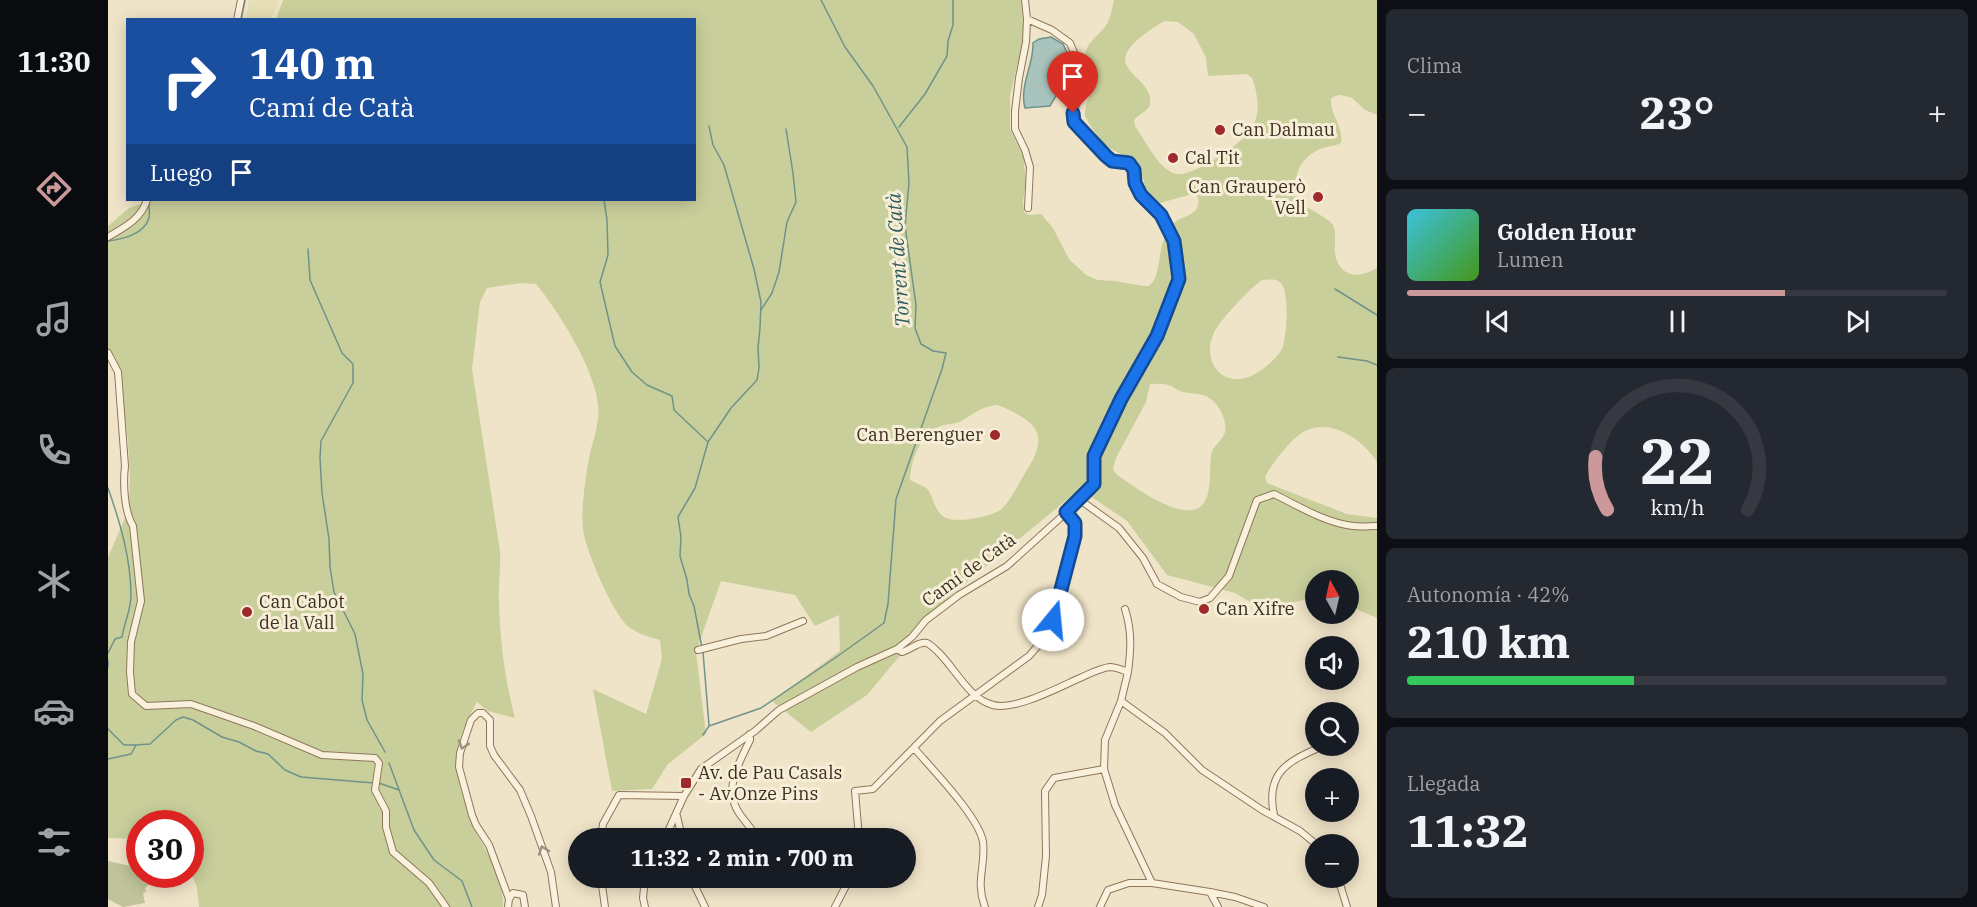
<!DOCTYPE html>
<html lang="es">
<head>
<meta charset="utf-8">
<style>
	body { margin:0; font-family:"IBM Plex Serif",serif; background:#242831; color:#f1f3f6; height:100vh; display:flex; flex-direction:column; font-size:22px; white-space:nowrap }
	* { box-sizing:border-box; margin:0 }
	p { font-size:20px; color:#9ea1a6 }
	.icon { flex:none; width:33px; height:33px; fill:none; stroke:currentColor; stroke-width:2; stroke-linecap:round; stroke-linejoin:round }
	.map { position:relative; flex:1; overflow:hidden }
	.panel { display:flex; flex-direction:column; gap:9px; padding:9px; background:#0d0f14; width:600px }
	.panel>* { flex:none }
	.guide { position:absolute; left:18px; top:18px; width:570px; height:183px; border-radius:0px; box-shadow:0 3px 15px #0003; background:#1a4fa0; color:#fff; overflow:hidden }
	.needle { width:39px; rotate:352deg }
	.controls { position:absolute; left:1197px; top:570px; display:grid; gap:12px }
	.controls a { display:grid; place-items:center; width:54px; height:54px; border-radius:50%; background:#171b24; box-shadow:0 3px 15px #0003; font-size:30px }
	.speed { position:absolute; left:18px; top:810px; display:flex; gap:12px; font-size:30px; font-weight:700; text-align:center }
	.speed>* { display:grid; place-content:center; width:78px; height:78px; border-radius:50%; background:#171b24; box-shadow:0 3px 15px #0003; line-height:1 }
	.speed .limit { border:9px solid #d22; background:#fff; color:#111 }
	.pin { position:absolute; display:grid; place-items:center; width:51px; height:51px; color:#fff; margin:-62px -26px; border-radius:50% 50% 50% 0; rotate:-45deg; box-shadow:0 0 6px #0007 }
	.pin .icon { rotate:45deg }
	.me { position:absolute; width:66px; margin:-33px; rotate:17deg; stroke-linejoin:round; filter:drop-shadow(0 0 4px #0008) }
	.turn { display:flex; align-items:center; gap:21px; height:126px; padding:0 24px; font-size:27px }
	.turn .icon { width:78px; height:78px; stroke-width:2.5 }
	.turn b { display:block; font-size:42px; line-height:51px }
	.then { display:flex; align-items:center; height:57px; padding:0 24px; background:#0003; gap:12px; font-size:22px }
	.big { font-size:45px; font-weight:700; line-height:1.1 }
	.panel .widget { flex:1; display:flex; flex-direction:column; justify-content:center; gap:9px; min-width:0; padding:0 21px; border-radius:9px; background:#242831 }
	.panel .dial { align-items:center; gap:0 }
	.dial svg { height:156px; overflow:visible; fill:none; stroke:#363941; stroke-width:7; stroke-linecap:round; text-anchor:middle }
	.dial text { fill:#f1f3f6; stroke:none }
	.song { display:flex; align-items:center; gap:18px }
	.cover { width:72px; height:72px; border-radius:9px; background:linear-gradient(135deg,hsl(190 70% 55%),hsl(100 70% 35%)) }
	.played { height:6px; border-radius:3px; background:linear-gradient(90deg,#cc999b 70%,#363941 70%) }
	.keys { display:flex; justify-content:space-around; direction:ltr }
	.heat { display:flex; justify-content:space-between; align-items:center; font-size:33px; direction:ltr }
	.charge { height:9px; border-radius:4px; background:linear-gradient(90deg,#34c759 42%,#363941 0) }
	.trip { position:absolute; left:460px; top:828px; width:348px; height:60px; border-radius:30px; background:#171b24; box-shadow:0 3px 15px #0003; font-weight:700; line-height:60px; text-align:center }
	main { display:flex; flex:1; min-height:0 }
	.dock { display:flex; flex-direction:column; width:108px; justify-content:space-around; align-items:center; background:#090b0e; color:#9ea1a6 }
	.dock .icon { width:42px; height:42px }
	.dock .on { color:#cc999b }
	.dock b { font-size:27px; color:#f1f3f6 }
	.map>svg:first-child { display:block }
</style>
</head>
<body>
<main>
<nav class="dock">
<b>11:30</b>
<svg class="icon on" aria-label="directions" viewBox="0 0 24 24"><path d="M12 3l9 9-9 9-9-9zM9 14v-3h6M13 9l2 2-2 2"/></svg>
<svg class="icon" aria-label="music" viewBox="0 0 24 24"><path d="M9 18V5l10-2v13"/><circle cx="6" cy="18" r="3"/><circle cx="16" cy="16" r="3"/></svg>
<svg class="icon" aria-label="phone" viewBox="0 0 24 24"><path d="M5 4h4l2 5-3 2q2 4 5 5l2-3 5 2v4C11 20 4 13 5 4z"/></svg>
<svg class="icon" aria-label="climate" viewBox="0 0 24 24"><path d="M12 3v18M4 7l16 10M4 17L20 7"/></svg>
<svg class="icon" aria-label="car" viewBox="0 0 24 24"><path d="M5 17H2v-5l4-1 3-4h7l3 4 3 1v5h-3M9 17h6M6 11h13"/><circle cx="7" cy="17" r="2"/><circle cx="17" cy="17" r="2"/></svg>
<svg class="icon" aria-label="filters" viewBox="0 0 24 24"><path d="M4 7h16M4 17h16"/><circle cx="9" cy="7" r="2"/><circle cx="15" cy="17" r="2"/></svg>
</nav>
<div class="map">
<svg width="1269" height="907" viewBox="0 0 1269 907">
	<rect width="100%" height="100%" fill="#f0e4c8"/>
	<path fill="#e6deb5" d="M141 0H171L163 19H138Z"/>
	<path fill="#c9cf9b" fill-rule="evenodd" d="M175 0H913L916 37 902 96V129L915 156 918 181 915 201 916 212 921 215 933 214 945 228 961 259 978 275 990 280 1007 281 1035 286H1041C1054 276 1049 248 1059 233 1061 229 1063 224 1067 222 1079 214 1093 215 1090 197L1085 194 1052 203C1035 200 1039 185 1033 173 1027 157 1012 155 1000 147 993 142 980 123 977 116 976 105 984 95 983 84 983 72 974 59 979 48 984 38 995 32 1000 22 1003 16 1004 7 1006 0H1269V115L1257 110 1244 98 1233 95 1227 96 1223 99C1222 116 1236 126 1233 143 1228 146 1224 145 1219 147 1202 151 1190 163 1188 180 1186 189 1185 195 1191 203 1197 206 1223 220 1225 225 1229 234 1226 244 1227 253 1231 278 1251 279 1269 268V462C1255 440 1224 418 1197 431 1184 437 1163 465 1157 477L1159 483 1239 514 1269 518V618L1241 606 1240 580H1208L1207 597 1183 603 1149 606 1127 593 1059 575 1019 521 972 489 843 595 759 695 703 732 664 701 732 651 731 615 707 626 687 595 613 581 588 652 598 734 560 764 544 789 504 791 485 689 538 714 554 659 552 640C542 637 531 634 522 628 506 616 480 555 476 535 474 524 474 514 475 503 476 487 479 469 482 453 486 437 492 422 490 404 486 368 451 312 428 284L413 283 379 288 372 302 364 369 392 551C393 569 390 585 391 602 392 641 397 680 407 718L380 711 369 702C349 739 342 757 356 799 359 809 361 820 366 829 374 843 382 856 387 871 391 882 396 895 395 907H91L89 887 83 873 82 824H32L31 839 0 838V557L21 509 22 476 20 442 14 392 0 351V226L21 208 43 200H586V20L168 19ZM1057 21 1070 22 1086 34 1098 58 1100 76 1139 74 1144 78C1148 88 1152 107 1148 118 1146 126 1139 136 1132 141 1121 151 1083 177 1068 174 1051 170 1037 140 1027 126L1026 120C1030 114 1041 111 1042 104 1047 76 991 70 1033 37 1041 31 1048 25 1057 21ZM1154 280C1159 280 1167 278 1172 282 1182 290 1179 338 1174 349 1168 359 1157 368 1147 374 1118 390 1093 365 1105 335 1110 322 1141 289 1154 280ZM1042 384C1047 384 1055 383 1060 385 1065 386 1068 390 1072 391 1080 394 1088 393 1095 395 1108 398 1120 419 1117 432 1114 442 1104 445 1103 456 1101 470 1104 488 1097 501 1082 529 1025 486 1008 474L1005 469 1008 458 1038 402ZM889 405C898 408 906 412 914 417 944 435 926 458 913 480 907 490 901 503 892 510 883 517 848 523 838 518 825 512 826 494 818 488 814 485 807 483 802 480 803 459 812 435 833 426 841 423 848 425 855 420 867 413 875 406 889 405Z"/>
	<path fill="#bfc49a" d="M0 861 31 868 32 874 34 875 41 884 37 888 38 892 35 893 37 903 15 907 0 899Z"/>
	<path fill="#a9c4bc" stroke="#6f938a" stroke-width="1.5" d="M943 37 955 44 963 61 965 73 963 80 949 94 942 106 917 108C911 85 926 65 925 43L931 39Z"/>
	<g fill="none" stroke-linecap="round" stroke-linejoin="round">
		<path stroke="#6f938a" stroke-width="1.5" d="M133 20 137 0
			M791 127 817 94 839 56 840 41 845 25V0
			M496 200 499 220 500 255 492 282 507 346 524 372 539 385 564 396 566 410 599 441
			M0 241C14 239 36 235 41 218 42 214 41 208 41 203
			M200 249 202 280 234 353 245 364V383L213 441 212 458 214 493 221 539 222 567 226 592 247 634 255 674 254 700 259 720 277 752
			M1227 289 1269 315
			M653 310 664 293 671 272 679 222 688 202 685 173 678 129
			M1230 357 1259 361 1269 365
			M0 488C12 522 23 559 23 596 23 609 16 624 14 637L7 639 0 653
			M594 648 586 606 581 594 579 580 572 556 573 537 570 517 587 488 600 442 623 408 649 380 651 368 650 348 652 328 653 302 646 269 616 165 605 145 601 126
			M595 652 601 725
			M0 660V667
			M0 729 16 745H28
			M595 735 601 726 653 708 727 658 776 623 780 604 788 499 834 369 838 353 825 351 813 344 807 328 808 305 797 226 801 183 799 147 765 86 737 47 713 0
			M0 759 23 754 28 745 42 744 68 720 75 717 85 720 114 737 131 742 148 751 160 754 177 770 193 777 266 783
			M281 763 306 830 326 860 354 881 364 907
			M271 783 291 790"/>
		<g stroke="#8d765c" stroke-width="8">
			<path id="street" d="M919 19 918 42 911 78 907 111V129L917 150 922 167 920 208
				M129 20 133 0
				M0 237C17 227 33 219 39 200
				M0 353 10 372 17 466C15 483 16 511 25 526L33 601 23 642 22 672 24 694 38 706 83 704 146 726 214 755 267 758 271 763 267 790 278 811V827L285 852 321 883 338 907
				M972 500 1011 528 1035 558 1049 584 1073 597 1092 602 1102 598 1121 576 1149 500 1166 494C1190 506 1218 523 1245 526 1253 527 1261 526 1269 526
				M1017 609C1024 631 1023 649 1020 672
				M789 649 794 652C802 650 811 641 819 643 823 645 827 649 830 652 847 668 861 699 885 705 907 711 951 687 972 678 981 674 992 668 1002 667 1008 667 1014 670 1020 672L1013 701 997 740 996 769 1007 805 1044 883 1102 892 1110 907
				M590 650 633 639 658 636 695 621
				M1013 701 1057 733 1094 770 1154 810 1192 831 1208 844
				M642 734V740C631 763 615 789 631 813 637 822 643 827 648 837
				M806 748C823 768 871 817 875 842 878 866 867 881 877 907
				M1166 815C1157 772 1180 761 1215 746
				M569 816 574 838
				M493 838 495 824 511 795 576 796
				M557 838 576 796 593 769 647 731 671 710 749 667 789 649 804 637 818 620 851 595 899 566 972 500 986 484V456L1013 399 1049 336 1071 279 1066 241 1053 215 1033 195 1027 183 1026 169 1021 163 1004 161 998 156 966 122 965 113 975 88 976 77 962 43 944 30 919 19 917 0
				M751 838 747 791 765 789 832 721 921 656C951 625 958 576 967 536V523L958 512
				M493 878 497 907
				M537 878 535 898 537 907
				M583 878 597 907
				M1230 878 1239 907
				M1102 892 1127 897 1156 907
				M401 899 405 893 415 895 417 907
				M400 907 401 899 381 845 368 825 364 815 351 767 352 753 363 720 370 713H375L382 720V746L386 755 412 790 423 816 443 872 448 907
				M727 907 742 878
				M930 907 934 895 938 856 937 791 946 778 996 769
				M992 907 1000 890 1021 883H1044"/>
		</g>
		<use href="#street" stroke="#faf1dc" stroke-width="6"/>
	</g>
	<defs><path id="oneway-chevron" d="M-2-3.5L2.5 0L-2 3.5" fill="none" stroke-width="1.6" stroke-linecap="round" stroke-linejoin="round" transform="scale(1.5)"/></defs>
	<g stroke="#9c907e">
		<use href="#oneway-chevron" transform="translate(355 745) rotate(108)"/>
		<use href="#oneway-chevron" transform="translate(435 850) rotate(-110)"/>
	</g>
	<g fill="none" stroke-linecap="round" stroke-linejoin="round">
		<g stroke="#114b97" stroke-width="15">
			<path id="route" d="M945 620 967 536V523L958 512 986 484V456L1013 399 1049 336 1071 279 1066 241 1053 215 1033 195 1027 183 1026 170 1021 163 1004 161 998 156 966 122 965 113"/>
		</g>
		<use href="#route" stroke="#1a73e8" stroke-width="10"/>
	</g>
	<g fill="#9e2a2b" stroke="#f7eed8" stroke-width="2">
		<circle cx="1112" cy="130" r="6"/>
		<circle cx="1065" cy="158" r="6"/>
		<circle cx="1210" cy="197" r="6"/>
		<circle cx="887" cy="435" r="6"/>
		<circle cx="1096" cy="609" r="6"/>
		<circle cx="139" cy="612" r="6"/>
		<rect x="572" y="777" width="12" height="12" rx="3"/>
	</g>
	<g text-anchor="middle" stroke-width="6" stroke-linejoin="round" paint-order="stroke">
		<g font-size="18" fill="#3d2e20" stroke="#f7eed8" text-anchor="start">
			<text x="1124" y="136">Can Dalmau</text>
			<text x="1077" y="164">Cal Tit</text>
			<text x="1198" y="193" text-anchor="end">Can Grauperò<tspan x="1198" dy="21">Vell</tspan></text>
			<text x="875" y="441" text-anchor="end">Can Berenguer</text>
			<text x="151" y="608">Can Cabot<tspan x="151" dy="21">de la Vall</tspan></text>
			<text x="1108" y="615">Can Xifre</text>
			<text x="590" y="779">Av. de Pau Casals<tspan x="590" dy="21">- Av.Onze Pins</tspan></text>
		</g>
		<g font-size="18" fill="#3d2e20" stroke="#f7eed8">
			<text transform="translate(861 570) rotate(-36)" y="6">Camí de Catà</text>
		</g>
		<g font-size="20" font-style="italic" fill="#2f5d5a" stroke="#f7eed8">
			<text transform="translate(790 260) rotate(-94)" y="7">Torrent de Catà</text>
		</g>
	</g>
</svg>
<div class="controls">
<a><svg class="needle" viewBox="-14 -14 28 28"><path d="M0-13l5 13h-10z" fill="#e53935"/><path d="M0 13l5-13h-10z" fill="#9ea1a6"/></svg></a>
<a><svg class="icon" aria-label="sound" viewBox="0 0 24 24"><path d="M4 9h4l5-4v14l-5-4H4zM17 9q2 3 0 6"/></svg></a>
<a><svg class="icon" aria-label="search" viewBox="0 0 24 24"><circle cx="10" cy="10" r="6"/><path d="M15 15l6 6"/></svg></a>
<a>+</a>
<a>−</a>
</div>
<div class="speed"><div class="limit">30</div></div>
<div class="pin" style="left:965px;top:113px;background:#d93025"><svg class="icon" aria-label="arrive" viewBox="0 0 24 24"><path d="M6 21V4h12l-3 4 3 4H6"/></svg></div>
<svg class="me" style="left:945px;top:620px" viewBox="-20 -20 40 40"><circle r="19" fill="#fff"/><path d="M0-13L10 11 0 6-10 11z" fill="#1a73e8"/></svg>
<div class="trip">11:32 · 2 min · 700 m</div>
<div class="guide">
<div class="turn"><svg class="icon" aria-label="right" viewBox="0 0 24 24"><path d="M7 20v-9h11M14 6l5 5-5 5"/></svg><div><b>140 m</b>Camí de Catà</div></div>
<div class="then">Luego<svg class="icon" aria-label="arrive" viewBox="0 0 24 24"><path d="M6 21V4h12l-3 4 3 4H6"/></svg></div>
</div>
</div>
<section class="panel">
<div class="widget"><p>Clima</p>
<div class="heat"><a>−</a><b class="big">23°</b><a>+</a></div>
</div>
<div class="widget">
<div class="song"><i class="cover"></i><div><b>Golden Hour</b><p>Lumen</p></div></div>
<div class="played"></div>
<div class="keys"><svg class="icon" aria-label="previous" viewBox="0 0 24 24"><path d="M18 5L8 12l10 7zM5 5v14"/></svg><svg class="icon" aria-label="pause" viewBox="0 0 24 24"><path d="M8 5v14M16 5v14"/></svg><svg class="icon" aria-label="next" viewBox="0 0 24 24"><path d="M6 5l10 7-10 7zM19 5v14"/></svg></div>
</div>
<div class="widget dial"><svg viewBox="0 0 100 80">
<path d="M14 69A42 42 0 1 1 86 69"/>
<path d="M14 69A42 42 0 0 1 8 42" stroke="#cc999b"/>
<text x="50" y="56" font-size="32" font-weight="700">22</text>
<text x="50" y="72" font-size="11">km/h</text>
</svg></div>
<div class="widget"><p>Autonomía · 42%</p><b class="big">210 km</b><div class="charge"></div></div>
<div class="widget"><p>Llegada</p><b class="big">11:32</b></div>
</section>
</main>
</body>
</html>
